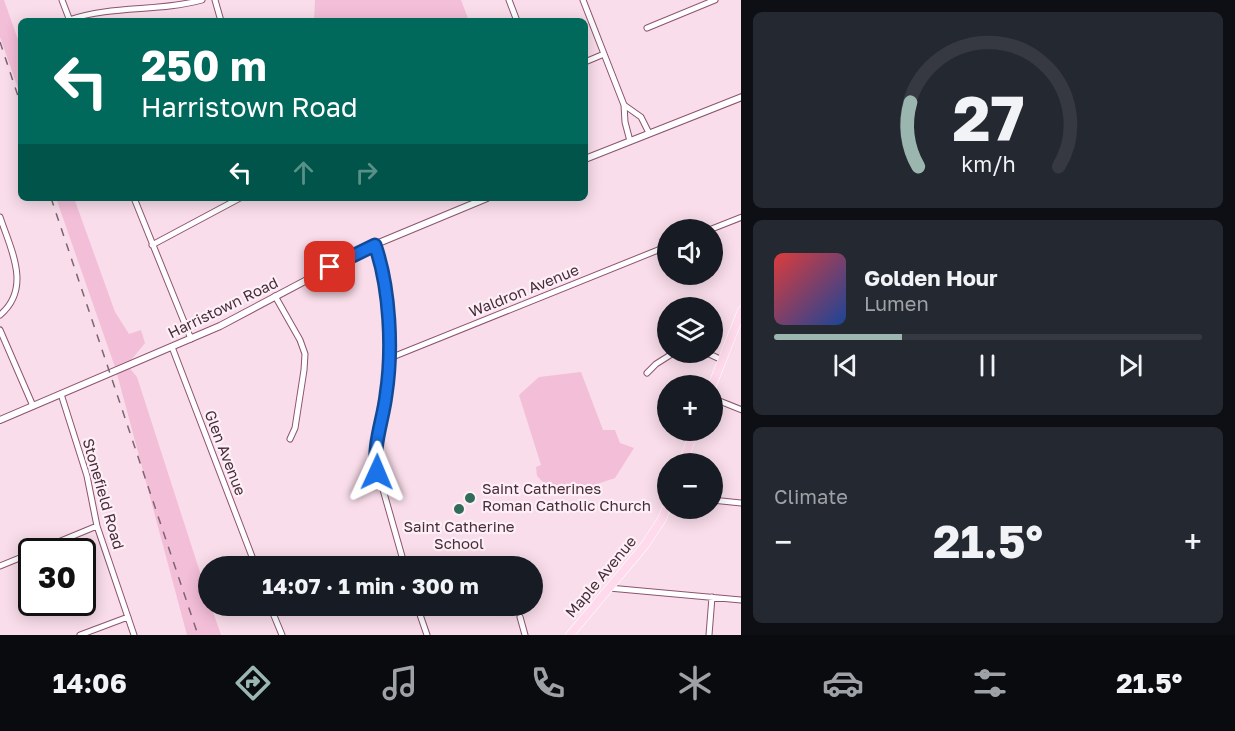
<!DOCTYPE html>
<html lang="en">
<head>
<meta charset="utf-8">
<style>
	body { margin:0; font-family:"Golos Text",sans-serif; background:#242831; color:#f1f3f6; height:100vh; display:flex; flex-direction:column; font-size:22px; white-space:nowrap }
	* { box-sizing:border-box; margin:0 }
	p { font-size:20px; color:#9ea1a6 }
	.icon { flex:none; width:33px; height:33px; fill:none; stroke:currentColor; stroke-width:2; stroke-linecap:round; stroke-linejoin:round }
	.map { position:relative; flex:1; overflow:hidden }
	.details { display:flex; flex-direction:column; gap:12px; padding:12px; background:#0d0f14; width:494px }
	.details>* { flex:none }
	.guide { position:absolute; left:18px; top:18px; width:570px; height:183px; border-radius:9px; box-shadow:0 3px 15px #0003; background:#00695c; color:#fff; overflow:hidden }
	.controls { position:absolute; left:657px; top:219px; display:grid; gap:12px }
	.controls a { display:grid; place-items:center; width:66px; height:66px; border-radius:50%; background:#171b24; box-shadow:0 3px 15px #0003; font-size:30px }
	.speed { position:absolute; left:18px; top:538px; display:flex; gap:12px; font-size:30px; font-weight:700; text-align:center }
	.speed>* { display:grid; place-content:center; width:78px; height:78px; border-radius:50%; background:#171b24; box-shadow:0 3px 15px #0003; line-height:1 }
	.speed .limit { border:3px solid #111; border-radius:9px; background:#fff; color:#111 }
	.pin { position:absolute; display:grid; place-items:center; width:51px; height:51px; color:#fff; margin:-26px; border-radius:12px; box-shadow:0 3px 9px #0006 }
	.me { position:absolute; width:66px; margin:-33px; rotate:1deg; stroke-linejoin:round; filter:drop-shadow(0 0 4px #0008) }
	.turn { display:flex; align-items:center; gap:21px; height:126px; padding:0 24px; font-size:27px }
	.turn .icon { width:78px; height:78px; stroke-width:2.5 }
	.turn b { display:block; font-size:42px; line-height:51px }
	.lanes { display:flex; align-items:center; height:57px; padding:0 24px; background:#0003; justify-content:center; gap:30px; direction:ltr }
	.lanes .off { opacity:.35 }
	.big { font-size:45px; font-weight:700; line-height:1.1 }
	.details .tile { flex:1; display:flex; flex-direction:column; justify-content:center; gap:9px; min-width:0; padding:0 21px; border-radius:9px; background:#242831 }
	.details .dial { align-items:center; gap:0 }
	.dial svg { height:156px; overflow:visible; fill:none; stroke:#363941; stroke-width:7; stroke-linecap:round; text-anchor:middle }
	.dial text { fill:#f1f3f6; stroke:none }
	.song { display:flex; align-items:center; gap:18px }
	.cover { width:72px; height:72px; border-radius:9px; background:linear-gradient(135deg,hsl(0 70% 55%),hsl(220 70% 35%)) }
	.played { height:6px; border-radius:3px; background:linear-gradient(90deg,#9ab6af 30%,#363941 30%) }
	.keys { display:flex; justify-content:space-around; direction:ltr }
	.heat { display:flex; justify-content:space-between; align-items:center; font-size:33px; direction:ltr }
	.trip { position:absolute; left:198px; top:556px; width:345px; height:60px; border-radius:30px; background:#171b24; box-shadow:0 3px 15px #0003; font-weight:700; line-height:60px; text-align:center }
	.tabs { display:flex; height:96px; justify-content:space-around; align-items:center; background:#090b0e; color:#9ea1a6 }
	.tabs .icon { width:42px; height:42px }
	.tabs .current { color:#9ab6af }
	.tabs b { font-size:27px; color:#f1f3f6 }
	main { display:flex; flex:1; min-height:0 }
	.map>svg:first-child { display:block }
</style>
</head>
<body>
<main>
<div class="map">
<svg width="742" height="635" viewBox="0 0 742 635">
	<rect width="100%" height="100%" fill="#f9ddea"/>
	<path fill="#f3bed8" d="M0 0H4L21 48V97L0 37Z
		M315 0H461L469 21H314Z
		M56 198H74L115 312 129 334 141 330 145 343 127 365 137 377 208 597V606H211L221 635H187L116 370Z
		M581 372 603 430H615L620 443 634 448 615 478 571 493 543 482 537 476 536 467 541 465 519 395 539 377Z"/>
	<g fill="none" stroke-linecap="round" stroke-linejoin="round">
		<g stroke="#8d5371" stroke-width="7">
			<path id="minor" d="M62 0 70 21
				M215 0 221 21
				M509 0 517 21
				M583 0 624 105 641 117 649 133
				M69 20C112 5 159 12 202 0
				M647 28 715 0
				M585 62 604 54
				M624 105 625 122 630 141
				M134 198 191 339
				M0 217C11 250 32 288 0 315
				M709 230 742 217
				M152 245 240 198
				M375 245C390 287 393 353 386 396 383 419 375 442 376 465L405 567
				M275 296 300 340 305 354 304 370 295 428 290 439
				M0 330 33 406
				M172 347 256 567
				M705 352 722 360
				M390 358 668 246
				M647 373 656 364 675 352
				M61 394 87 476 97 526 134 635
				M712 398 742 410
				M712 500 742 503
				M34 552 97 526
				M0 566 32 553
				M609 588 742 600
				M270 606 282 635
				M417 606 427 635
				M520 617 525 635
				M80 635 128 617
				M709 635 712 597"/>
		</g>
		<g stroke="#8d5371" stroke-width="8">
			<path id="tertiary" d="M585 159 742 97
				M0 420 220 326 369 247 487 198"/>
		</g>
		<g stroke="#fff" stroke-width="9">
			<path id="primary" d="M712 386 742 310
				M682 464 695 430
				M570 635 645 545 662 519 668 504"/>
		</g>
		<use href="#minor" stroke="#fff" stroke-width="5"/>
		<use href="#tertiary" stroke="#fff" stroke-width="6"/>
		<use href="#primary" stroke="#ffdaec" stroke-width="8"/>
		<path stroke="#7e6370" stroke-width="1.5" stroke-dasharray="8 8" stroke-linecap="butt" d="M0 42 21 105
			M51 198 198 635"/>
	</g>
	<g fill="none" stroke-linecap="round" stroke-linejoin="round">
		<g stroke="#114b97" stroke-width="15">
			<path id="route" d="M330 267 375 245C390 288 393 350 386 395 383 421 372 446 377 472"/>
		</g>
		<use href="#route" stroke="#1a73e8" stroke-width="10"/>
	</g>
	<g fill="#306c58" stroke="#fdeff5" stroke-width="2">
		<circle cx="470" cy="498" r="6"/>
		<circle cx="459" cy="509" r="6"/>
	</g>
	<g text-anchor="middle" stroke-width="4.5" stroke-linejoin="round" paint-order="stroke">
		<g font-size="15" fill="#472d3a" stroke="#fdeff5">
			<text transform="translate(524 291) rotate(-22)" y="5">Waldron Avenue</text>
			<text transform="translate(223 308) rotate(-26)" y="5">Harristown Road</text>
			<text transform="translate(225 453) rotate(69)" y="5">Glen Avenue</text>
			<text transform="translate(103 494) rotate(74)" y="5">Stonefield Road</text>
			<text transform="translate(601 577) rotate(-50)" y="5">Maple Avenue</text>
		</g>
		<g font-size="15" fill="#472d3a" stroke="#fdeff5" text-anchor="start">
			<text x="482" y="494">Saint Catherines<tspan x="482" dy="17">Roman Catholic Church</tspan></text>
			<text x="459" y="532" text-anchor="middle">Saint Catherine<tspan x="459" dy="17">School</tspan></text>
		</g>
	</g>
</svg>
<div class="controls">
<a><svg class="icon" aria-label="sound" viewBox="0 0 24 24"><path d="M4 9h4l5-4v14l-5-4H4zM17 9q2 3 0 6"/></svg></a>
<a><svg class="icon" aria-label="layers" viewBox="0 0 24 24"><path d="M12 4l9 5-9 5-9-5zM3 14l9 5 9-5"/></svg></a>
<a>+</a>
<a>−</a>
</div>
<div class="speed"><div class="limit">30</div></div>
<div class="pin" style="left:330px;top:267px;background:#d93025"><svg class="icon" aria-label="arrive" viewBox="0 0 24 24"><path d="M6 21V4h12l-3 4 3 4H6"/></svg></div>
<svg class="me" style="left:377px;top:472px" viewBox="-20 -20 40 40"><path d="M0-17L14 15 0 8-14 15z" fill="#1a73e8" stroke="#fff" stroke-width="4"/></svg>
<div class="trip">14:07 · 1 min · 300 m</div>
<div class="guide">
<div class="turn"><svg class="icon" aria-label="left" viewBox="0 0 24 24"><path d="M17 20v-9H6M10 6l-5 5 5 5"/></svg><div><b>250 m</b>Harristown Road</div></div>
<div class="lanes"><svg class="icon" aria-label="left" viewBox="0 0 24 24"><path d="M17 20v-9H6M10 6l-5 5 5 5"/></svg><svg class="icon off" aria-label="ahead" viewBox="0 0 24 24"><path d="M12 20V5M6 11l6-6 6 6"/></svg><svg class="icon off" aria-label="right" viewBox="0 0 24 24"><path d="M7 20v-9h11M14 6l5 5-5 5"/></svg></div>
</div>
</div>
<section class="details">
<div class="tile dial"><svg viewBox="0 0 100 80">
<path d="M14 69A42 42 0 1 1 86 69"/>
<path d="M14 69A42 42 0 0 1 10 36" stroke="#9ab6af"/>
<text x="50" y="56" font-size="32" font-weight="700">27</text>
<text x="50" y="72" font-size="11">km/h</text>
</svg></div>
<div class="tile">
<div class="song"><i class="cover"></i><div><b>Golden Hour</b><p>Lumen</p></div></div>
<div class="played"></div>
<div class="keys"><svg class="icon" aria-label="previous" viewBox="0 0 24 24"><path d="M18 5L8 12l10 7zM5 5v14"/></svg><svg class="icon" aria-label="pause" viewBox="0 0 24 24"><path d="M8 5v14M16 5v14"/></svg><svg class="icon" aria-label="next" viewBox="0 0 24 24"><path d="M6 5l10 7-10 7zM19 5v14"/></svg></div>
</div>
<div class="tile"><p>Climate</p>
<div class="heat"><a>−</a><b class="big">21.5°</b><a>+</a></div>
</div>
</section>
</main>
<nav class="tabs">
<b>14:06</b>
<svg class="icon current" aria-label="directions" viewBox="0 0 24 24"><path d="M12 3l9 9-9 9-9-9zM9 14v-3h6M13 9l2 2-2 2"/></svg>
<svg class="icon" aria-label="music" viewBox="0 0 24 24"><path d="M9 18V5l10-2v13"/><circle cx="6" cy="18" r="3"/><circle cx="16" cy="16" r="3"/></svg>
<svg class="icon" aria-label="phone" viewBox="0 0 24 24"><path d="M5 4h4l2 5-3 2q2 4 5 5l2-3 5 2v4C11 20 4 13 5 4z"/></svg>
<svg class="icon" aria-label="climate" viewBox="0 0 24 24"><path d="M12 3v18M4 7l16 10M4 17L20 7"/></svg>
<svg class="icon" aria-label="car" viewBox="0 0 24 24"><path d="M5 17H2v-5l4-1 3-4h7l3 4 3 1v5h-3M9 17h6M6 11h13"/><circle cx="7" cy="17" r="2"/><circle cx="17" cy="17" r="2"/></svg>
<svg class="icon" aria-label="filters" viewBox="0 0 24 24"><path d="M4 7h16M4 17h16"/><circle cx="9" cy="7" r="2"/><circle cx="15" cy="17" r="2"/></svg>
<b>21.5°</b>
</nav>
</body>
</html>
